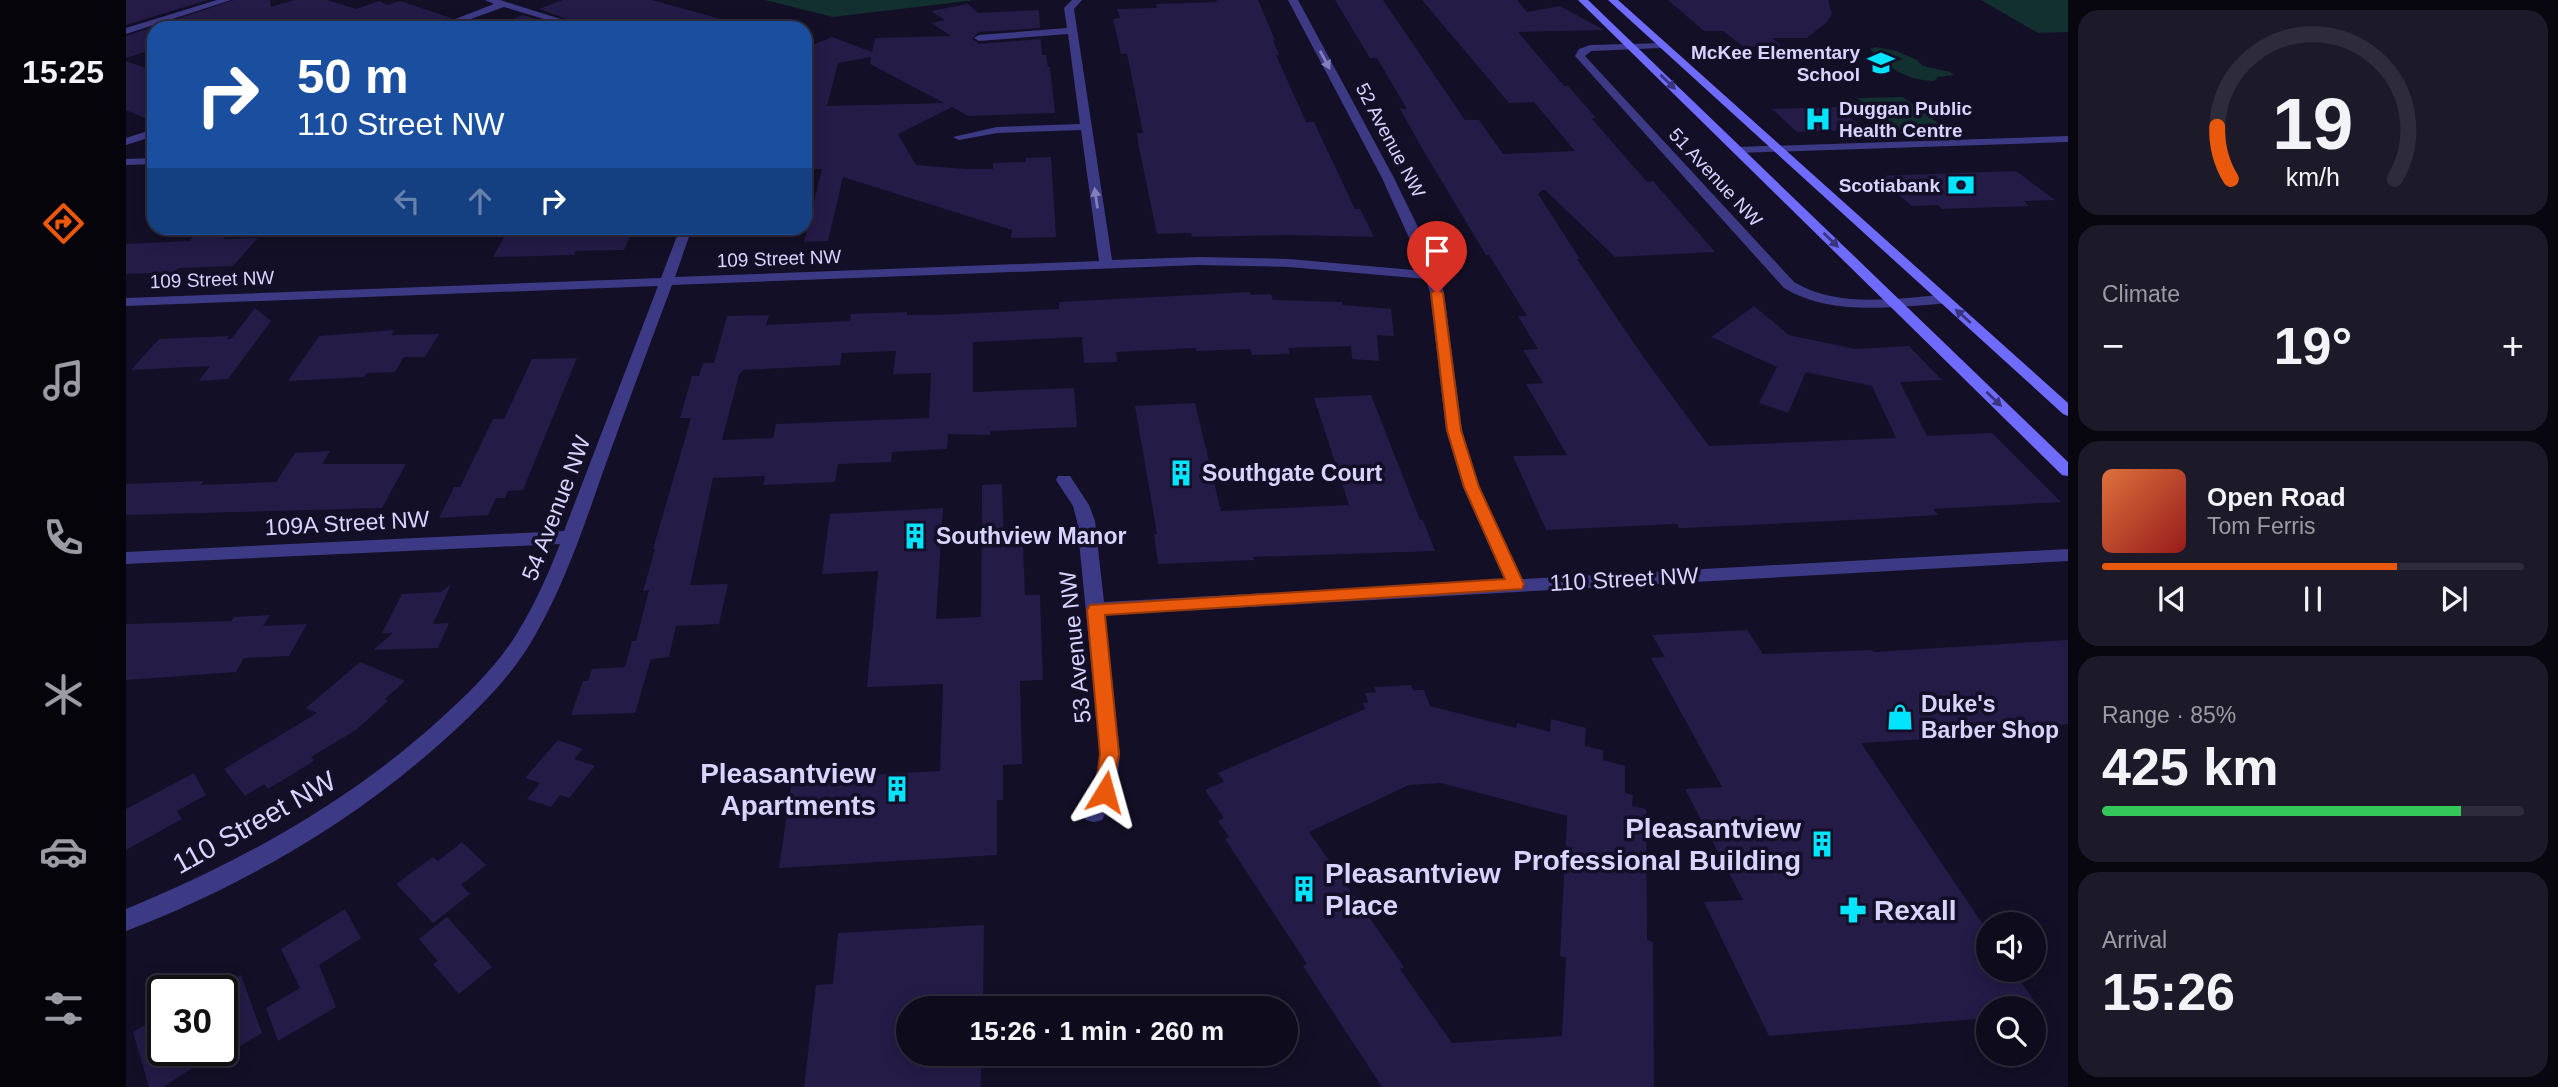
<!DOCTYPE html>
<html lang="en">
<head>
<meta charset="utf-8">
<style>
	body { margin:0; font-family:Arial,sans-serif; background:#1c1929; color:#f1f3f6; height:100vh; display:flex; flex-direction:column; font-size:26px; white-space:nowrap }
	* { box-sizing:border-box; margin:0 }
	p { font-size:23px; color:#9b9ba3 }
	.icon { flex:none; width:38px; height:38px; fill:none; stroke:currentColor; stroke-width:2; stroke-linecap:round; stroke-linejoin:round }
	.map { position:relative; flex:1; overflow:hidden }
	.sheet { display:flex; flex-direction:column; gap:10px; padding:10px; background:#08060f; width:490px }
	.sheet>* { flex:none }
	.hud { position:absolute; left:21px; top:21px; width:665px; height:214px; border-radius:21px; box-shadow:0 4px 18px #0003,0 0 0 2px #2e2b3b; background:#1a4fa0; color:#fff; overflow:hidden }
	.tools { position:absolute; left:1850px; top:912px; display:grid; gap:14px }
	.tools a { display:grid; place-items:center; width:70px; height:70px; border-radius:50%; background:#0e0b1c; box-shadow:0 4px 18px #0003,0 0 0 2px #2e2b3b; font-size:35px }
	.speed { position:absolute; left:21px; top:975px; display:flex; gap:14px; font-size:35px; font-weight:700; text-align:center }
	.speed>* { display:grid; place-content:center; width:91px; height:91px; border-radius:50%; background:#0e0b1c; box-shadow:0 4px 18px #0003,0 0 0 2px #2e2b3b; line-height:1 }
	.speed .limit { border:4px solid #111; border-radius:10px; background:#fff; color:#111 }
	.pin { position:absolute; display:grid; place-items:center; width:60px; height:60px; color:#fff; margin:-72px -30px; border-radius:50% 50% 50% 0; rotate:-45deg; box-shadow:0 0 7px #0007 }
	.pin .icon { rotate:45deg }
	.me { position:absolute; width:77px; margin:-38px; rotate:8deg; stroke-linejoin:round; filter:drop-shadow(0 0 5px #0008) }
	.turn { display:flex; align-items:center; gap:24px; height:147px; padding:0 35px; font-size:32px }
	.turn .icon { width:91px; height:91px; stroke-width:2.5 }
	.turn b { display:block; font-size:49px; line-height:60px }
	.lanes { display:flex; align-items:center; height:66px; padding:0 35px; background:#0003; justify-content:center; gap:35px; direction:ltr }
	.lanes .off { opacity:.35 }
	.big { font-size:52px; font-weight:700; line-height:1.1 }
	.sheet .card { flex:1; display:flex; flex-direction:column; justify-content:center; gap:10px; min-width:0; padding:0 24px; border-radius:21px; background:#1c1929 }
	.sheet .dial { align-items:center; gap:0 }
	.dial svg { height:182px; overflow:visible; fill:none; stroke:#2e2b3b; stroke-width:7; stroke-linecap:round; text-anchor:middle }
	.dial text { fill:#f1f3f6; stroke:none }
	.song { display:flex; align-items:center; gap:21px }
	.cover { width:84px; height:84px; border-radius:10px; background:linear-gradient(135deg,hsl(20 70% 55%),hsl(0 70% 35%)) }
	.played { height:7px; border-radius:4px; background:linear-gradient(90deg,#ea580c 70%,#2e2b3b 70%) }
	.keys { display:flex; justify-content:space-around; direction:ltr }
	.heat { display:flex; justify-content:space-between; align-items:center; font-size:38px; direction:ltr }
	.charge { height:10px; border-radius:5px; background:linear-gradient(90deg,#34c759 85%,#2e2b3b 0) }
	.trip { position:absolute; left:770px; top:996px; width:402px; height:70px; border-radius:35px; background:#0e0b1c; box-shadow:0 4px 18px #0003,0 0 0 2px #2e2b3b; font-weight:700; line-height:70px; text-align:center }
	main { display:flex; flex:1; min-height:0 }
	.tabs { display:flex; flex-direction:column; width:126px; justify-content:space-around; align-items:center; background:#06040b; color:#9b9ba3 }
	.tabs .icon { width:49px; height:49px }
	.tabs .selected { color:#ea580c }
	.tabs b { font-size:32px; color:#f1f3f6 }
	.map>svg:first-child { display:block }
</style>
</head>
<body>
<main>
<nav class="tabs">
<b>15:25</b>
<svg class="icon selected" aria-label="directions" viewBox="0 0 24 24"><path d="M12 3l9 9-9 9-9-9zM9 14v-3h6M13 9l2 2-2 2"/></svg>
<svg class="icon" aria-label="music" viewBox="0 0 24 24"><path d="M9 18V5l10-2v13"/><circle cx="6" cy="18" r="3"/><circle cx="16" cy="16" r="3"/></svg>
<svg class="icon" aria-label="phone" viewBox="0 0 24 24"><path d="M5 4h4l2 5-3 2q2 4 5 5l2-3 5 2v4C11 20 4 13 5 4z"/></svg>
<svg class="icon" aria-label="climate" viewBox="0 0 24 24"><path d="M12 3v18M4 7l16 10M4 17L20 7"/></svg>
<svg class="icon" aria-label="car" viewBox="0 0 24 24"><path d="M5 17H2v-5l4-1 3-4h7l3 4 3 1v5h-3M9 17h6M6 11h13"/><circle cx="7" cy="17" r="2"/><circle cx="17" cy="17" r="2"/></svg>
<svg class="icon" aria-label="filters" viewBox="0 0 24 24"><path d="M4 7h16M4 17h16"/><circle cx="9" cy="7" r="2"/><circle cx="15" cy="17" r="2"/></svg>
</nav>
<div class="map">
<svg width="1942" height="1087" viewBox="0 0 1942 1087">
	<rect width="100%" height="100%" fill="#130f26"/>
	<path fill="#12302f" d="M639 0H849L707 17Z
		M1855 0H1942V32L1912 33Z
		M1750 47 1770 51 1791 60 1797 66 1824 72 1828 75 1812 77 1808 81C1782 81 1759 66 1744 49Z
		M1777 97 1823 131 1775 133 1731 98Z"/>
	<path fill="#241b47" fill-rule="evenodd" d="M0 0H82L0 25Z
		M108 0H144L145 7 168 0H201L230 9 253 1 262 5 274 1 325 18 304 28H28V49L0 58V36Z
		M437 0H526L602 21 601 28H466L413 9Z
		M1090 0H1132L1149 40H1147L1153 55H1150L1180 122H1188L1229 209H1234L1248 237 1164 235 1066 237 1065 233 1031 234 1013 148 1011 133H1017L1001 54H995L987 19 994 18 991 9 1031 8 1030 4 1093 2Z
		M1209 0H1257L1339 120H1353L1377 154 1449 151 1408 102 1383 103 1296 0H1391L1401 12 1434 6 1478 30 1392 32 1438 86H1442L1470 118 1466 119 1521 182 1527 181 1589 252 1489 257 1418 189 1412 194 1454 259H1451L1518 358 1583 446 1770 438 1746 386 1680 372 1662 413 1633 403 1651 367 1585 337 1628 306 1663 335 1729 349 1783 346 1816 380 1774 382 1801 436 1866 433 1935 502 1807 509 1812 515 1746 519 1558 528H1553L1551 524 1420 530 1387 456 1441 455 1400 384 1417 383 1397 350 1412 349 1392 316H1401L1363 255H1360L1300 155 1274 109H1281L1251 58H1244Z
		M1542 0H1702L1706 14 1701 22 1681 38H1646L1656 46 1618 47 1597 31H1578Z
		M842 4 852 13 913 10 914 28 853 32 846 39 853 44 915 39 916 55H920L922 67H924L929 113 842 116 826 107 772 134 790 165 840 169H867V163L900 162V158L925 157 930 237 885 238 886 230 717 177 702 241 678 242 696 169H679V48L706 37 746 52 749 38 825 36 805 23 819 20 805 11ZM745 57 744 64 818 103 701 106 712 63Z
		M397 15 439 28H370L369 26Z
		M0 61 28 71V122L0 110Z
		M1712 107 1739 130 1671 132 1646 109Z
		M1890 171 1929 200 1898 201 1903 206 1816 209 1812 205 1786 206 1750 176Z
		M383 228H409L407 231 508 228 498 250 450 251 448 255 367 257Z
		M100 235 97 239 132 238 107 266 53 268 48 272 0 274V244L63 241 68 236Z
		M1124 292 1125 295 1145 294 1147 300 1216 302V305L1265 309 1268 336 1251 335 1253 361 1226 359 1225 346 1162 348 1164 354 1126 355 1124 349 1070 351 1069 348 990 352 991 362 958 363 956 337 847 342V392L948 388 951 427 864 431V435L822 434 821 449 766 452 765 462 712 464 709 482 637 485 639 476 587 478 564 585 602 584 593 624 550 626 543 657 525 659 509 713 445 715 457 681H462L466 669 499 667 506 641H510L523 590 517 591 529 549H527L565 418H554L566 376H573L577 363H588L601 316 643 315 640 325 724 321 725 314 781 312V315H811L871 312 933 309V302ZM770 351 767 374 805 373 803 418 650 424 647 438 596 440 613 375 617 370 714 365 716 353Z
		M129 308 145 321 102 379 73 381 84 366 5 370 33 339 103 336 100 339H105Z
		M269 330 265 335 313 334 299 357H278L269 372 241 373 238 377 162 381 193 336Z
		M451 358 397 490 382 491 379 498H370L362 515 313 518 328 487H334L367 419H378L406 359Z
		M1245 395 1294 520H1297L1309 551 1127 557 1128 560 1032 564 1028 534H1031L1009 406 1069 403 1095 511 1223 505 1188 398Z
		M204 451 196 464H280L256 508 0 515V484L78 481 74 485 150 482 169 453Z
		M876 484 878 547 897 546 899 595H914L917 680 894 681 896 764 877 765V800H871V855L653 868 666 779 814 771 817 684 741 687 752 571 696 574 704 514 817 508 810 619 855 617 856 485Z
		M325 584 307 624 323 623 312 648 247 650 267 633H256L276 594 315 592Z
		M144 615 137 626 181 624 163 656 118 658 110 672 0 680V624L105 621 108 617Z
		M1621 630 1637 654 1746 650 1748 652 1942 640V724L1814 733 1817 738 1735 743 1862 932V970H1887L1913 1008H1862V1018L1643 1036 1578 902 1617 900 1559 789 1596 787 1525 658 1539 657 1526 635Z
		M234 662 279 681 259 699 262 701 230 730 185 757 188 761 142 789 138 784 119 796 98 769 191 713 180 708Z
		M1285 685 1287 690H1298L1304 706 1390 728 1391 723 1424 732 1425 719 1460 728 1459 746 1477 750V760L1499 766V793L1507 795 1506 806 1520 809 1521 940 1527 942 1528 1087H1256L1177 966 1181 964 1099 839 1103 837 1092 821 1098 818 1079 790 1098 782 1092 773 1239 709 1237 703 1242 702 1239 693 1250 692 1248 687ZM1315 783 1441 816 1434 956 1440 958 1436 1036 1326 1043 1274 969 1278 967 1183 832 1283 785Z
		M432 740 457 749 448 759 469 766 443 798 434 795 425 807 401 799 414 783 399 778Z
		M68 773 80 795 51 811 56 819 0 850V809Z
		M336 842 360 865 335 885 344 894 307 923 270 884 307 857 312 861Z
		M219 909 235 938 193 965 210 1007 152 1041 140 1008 174 988 155 949Z
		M321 917 366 967 333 994 307 964 312 961 293 939Z
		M858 925 857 1008H782V1054H855V1087H678L690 985 707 984 712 933Z
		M115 975 136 1033 96 1057V986Z
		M37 1015V1050H95L37 1087H23L7 1032Z"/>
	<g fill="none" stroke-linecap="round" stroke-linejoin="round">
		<path fill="#3d3a85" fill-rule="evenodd" d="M91 0H105L0 34V28Z
			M359 0H374L463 28H448L378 7 320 28H306L368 4Z
			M946 0H956L948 9 986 260 1073 257 1163 259 1298 271 1256 178 1162 0H1172L1268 178 1308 260 1318 293 1336 430 1353 487 1396 579 1942 549V561L979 615 994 754 990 792 976 820 968 822 960 820 957 813 968 791 974 754 951 521 947 506 930 480 932 476H944L963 505 969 521 978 602 1379 580 1337 487 1320 430 1304 293 1300 279 1163 267 1073 265 546 285C523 346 500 408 478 469 457 529 437 589 404 644 384 677 356 705 328 731 233 819 120 885 0 931V909C114 862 220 804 312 721 341 695 370 667 390 635 408 606 422 575 434 544L0 564V552L438 531 532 286 0 306V298L535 278 554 228H566L549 277 973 261 955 130 871 133 833 140 827 137 871 127 954 124 942 34 853 41 848 38 853 35 941 28 938 8Z
			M1539 43V47L1536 48 1465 51 1459 56 1668 282C1713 309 1768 298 1818 295L1825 299 1823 302C1811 305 1797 305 1785 306 1741 309 1697 311 1658 288L1449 56 1453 49 1464 45Z
			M28 129V136L0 145V138Z
			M1942 136V142L1611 153 1605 150 1611 147Z
			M28 158V164L0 165V159Z"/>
		<path fill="#6f6bff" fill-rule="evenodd" d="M1452 0H1462L1942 462V476L1936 475Z
			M1482 0H1492L1942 403V416L1937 414Z"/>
	</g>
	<defs><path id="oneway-solid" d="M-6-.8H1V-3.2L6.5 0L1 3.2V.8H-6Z" transform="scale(1.75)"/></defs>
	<g fill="#837fbc">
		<use href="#oneway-solid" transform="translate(1199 60) rotate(62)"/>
		<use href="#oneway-solid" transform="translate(970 198) rotate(-98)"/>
	</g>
	<g fill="#38347d">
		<use href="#oneway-solid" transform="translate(1542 82) rotate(44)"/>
		<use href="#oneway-solid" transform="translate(1705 240) rotate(44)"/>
		<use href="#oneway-solid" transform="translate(1837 316) rotate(-138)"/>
		<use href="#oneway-solid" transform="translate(1868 399) rotate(44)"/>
	</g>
	<path fill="#ea580c" stroke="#983908" stroke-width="2" d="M1311 289 1317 293 1335 430 1353 487 1398 584 1396 589 979 615 993 754 985 798 979 800 972 798 969 792 974 754 961 610 964 605 1379 579 1338 487 1321 430 1305 293Z"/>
	<defs>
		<g id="school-bare" transform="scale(2.1)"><path d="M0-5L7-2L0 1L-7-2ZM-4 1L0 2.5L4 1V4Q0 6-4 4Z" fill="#00e5ff" stroke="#130f26" stroke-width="2.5" paint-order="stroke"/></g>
		<g id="hospital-bare" transform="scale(2.1)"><path d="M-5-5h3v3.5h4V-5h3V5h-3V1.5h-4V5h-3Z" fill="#00e5ff" stroke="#130f26" stroke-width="2.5" paint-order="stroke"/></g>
		<g id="bank-bare" transform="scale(2.1)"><path d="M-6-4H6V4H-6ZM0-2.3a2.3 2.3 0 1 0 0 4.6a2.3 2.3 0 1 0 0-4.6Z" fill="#00e5ff" stroke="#130f26" stroke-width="2.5" paint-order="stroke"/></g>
		<g id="building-bare" transform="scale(2.1)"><path d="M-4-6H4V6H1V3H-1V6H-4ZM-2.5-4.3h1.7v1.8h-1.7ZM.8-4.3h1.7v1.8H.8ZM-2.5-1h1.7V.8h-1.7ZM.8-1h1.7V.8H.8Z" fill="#00e5ff" stroke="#130f26" stroke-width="2.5" paint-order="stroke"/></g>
		<g id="shop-bare" transform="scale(2.1)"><path d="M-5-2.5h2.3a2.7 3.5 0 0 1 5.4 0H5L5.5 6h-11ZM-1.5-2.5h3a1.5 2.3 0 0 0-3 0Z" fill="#00e5ff" stroke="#130f26" stroke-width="2.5" paint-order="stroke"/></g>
		<g id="pharmacy-bare" transform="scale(2.1)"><path d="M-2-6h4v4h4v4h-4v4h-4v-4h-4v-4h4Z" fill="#00e5ff" stroke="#130f26" stroke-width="2.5" paint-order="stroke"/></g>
	</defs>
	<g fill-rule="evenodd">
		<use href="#school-bare" x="1755" y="63"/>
		<use href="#hospital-bare" x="1692" y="119"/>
		<use href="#bank-bare" x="1835" y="185"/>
		<use href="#building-bare" x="1055" y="473"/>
		<use href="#building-bare" x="789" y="536"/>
		<use href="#shop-bare" x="1774" y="717"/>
		<use href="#building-bare" x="771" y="789"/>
		<use href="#building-bare" x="1696" y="844"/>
		<use href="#building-bare" x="1178" y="889"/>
		<use href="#pharmacy-bare" x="1727" y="910"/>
	</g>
	<g text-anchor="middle" stroke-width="7" stroke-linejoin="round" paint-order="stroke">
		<g font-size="19" font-weight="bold" fill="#d9d4ff" stroke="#130f26" text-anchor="end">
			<text x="1734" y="59">McKee Elementary<tspan x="1734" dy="22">School</tspan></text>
			<text x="1713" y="115" text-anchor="start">Duggan Public<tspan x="1713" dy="22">Health Centre</tspan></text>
			<text x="1814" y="192">Scotiabank</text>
		</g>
		<g font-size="19" fill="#d9d4ff" stroke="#130f26">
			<text transform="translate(1265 140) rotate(62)" y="7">52 Avenue NW</text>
			<text transform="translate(1590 177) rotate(47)" y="7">51 Avenue NW</text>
			<text transform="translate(653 258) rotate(-2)" y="7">109 Street NW</text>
			<text transform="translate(86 279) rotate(-2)" y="7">109 Street NW</text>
		</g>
		<g font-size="23" font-weight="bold" fill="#d9d4ff" stroke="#130f26" text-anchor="start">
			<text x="1076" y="481">Southgate Court</text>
			<text x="810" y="544">Southview Manor</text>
			<text x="1795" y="712">Duke's<tspan x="1795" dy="26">Barber Shop</tspan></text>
		</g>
		<g font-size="23" fill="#d9d4ff" stroke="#130f26">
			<text transform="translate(430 508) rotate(-69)" y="8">54 Avenue NW</text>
			<text transform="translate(221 523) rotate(-3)" y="8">109A Street NW</text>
			<text transform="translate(1498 579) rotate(-3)" y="8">110 Street NW</text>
			<text transform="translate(949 647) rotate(-96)" y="8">53 Avenue NW</text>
		</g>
		<g font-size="28" font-weight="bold" fill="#d9d4ff" stroke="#130f26" text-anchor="end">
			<text x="750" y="783">Pleasantview<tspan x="750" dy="32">Apartments</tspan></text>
			<text x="1675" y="838">Pleasantview<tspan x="1675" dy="32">Professional Building</tspan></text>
			<text x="1199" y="883" text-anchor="start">Pleasantview<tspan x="1199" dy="32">Place</tspan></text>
			<text x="1748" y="920" text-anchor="start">Rexall</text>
		</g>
		<g font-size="28" fill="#d9d4ff" stroke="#130f26">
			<text transform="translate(128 822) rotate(-29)" y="10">110 Street NW</text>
		</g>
	</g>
</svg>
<div class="tools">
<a><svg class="icon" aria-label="sound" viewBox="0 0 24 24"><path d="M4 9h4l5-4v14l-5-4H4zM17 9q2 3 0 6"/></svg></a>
<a><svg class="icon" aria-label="search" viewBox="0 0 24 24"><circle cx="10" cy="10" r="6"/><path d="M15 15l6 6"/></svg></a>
</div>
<div class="speed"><div class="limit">30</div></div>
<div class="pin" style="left:1311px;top:293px;background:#d93025"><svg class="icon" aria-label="arrive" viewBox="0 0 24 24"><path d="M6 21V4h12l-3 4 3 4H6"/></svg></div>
<svg class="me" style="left:979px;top:792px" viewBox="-20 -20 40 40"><path d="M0-17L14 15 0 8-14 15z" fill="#ea580c" stroke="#fff" stroke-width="4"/></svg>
<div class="trip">15:26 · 1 min · 260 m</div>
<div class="hud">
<div class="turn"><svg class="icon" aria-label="right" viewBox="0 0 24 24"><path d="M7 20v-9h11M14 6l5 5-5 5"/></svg><div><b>50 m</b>110 Street NW</div></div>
<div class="lanes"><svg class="icon off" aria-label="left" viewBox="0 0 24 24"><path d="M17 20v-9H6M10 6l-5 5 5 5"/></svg><svg class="icon off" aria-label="ahead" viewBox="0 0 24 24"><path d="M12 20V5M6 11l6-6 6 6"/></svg><svg class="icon" aria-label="right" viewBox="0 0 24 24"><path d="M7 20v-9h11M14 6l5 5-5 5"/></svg></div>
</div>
</div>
<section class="sheet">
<div class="card dial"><svg viewBox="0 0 100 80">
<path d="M14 69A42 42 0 1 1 86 69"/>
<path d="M14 69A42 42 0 0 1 8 46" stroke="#ea580c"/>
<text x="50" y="56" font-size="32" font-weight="700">19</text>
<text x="50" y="72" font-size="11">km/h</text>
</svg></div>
<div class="card"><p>Climate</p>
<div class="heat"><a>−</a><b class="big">19°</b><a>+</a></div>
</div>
<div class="card">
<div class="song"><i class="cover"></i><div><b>Open Road</b><p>Tom Ferris</p></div></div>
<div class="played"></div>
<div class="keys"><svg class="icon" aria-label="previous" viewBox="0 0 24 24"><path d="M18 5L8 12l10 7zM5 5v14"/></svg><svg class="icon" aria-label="pause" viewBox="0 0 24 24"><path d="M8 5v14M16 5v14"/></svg><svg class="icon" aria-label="next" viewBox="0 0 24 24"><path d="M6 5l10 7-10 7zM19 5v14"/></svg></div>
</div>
<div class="card"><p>Range · 85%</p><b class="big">425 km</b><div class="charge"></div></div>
<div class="card"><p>Arrival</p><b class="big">15:26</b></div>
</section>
</main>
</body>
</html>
